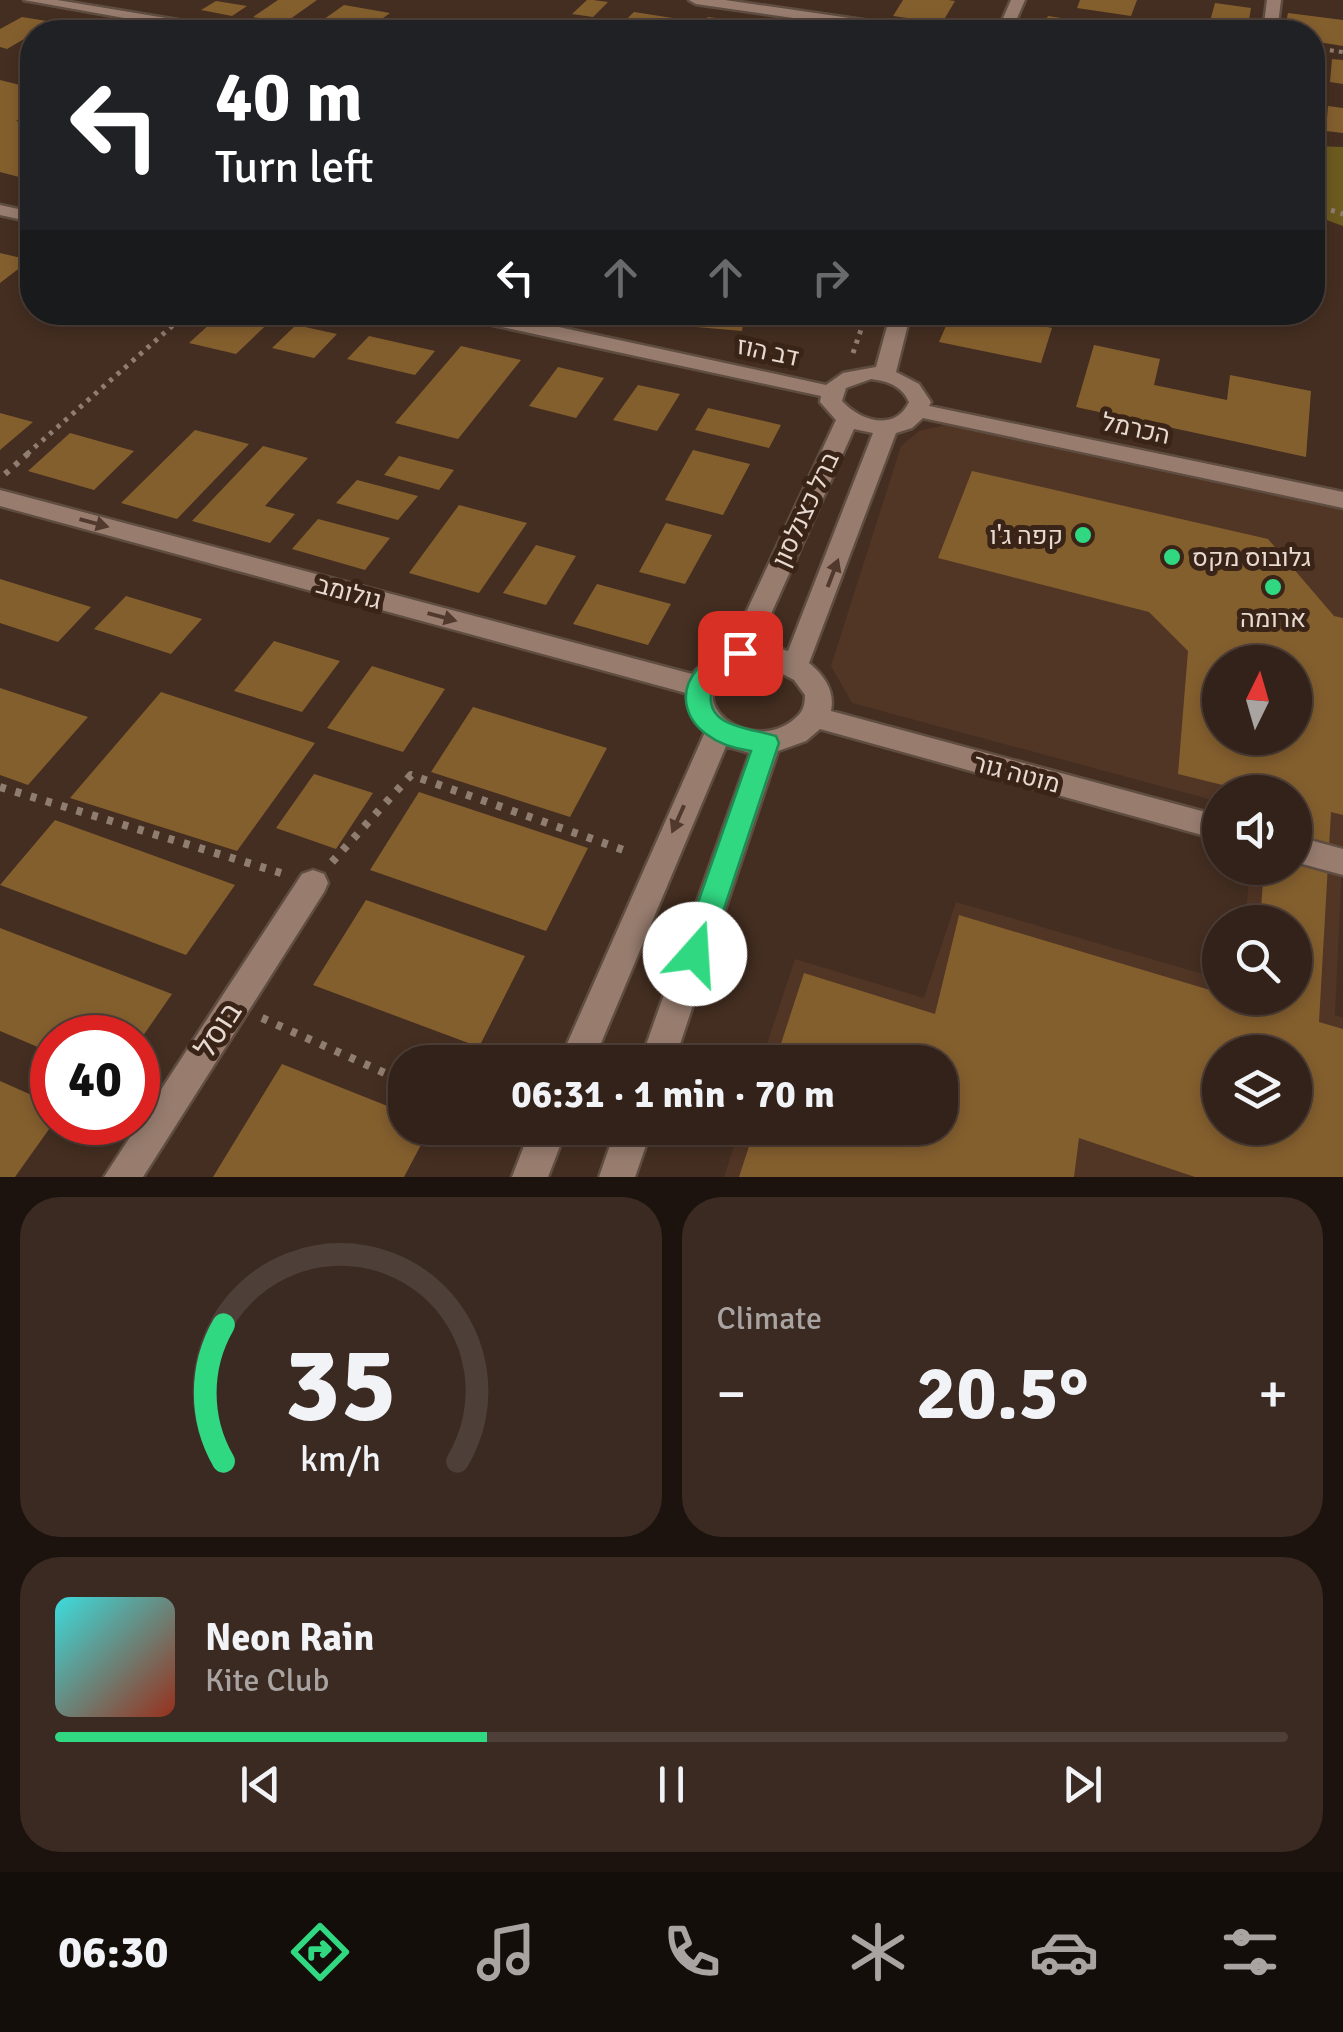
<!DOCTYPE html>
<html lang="en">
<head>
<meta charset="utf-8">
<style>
	body { margin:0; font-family:Signika,Heebo,sans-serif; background:#3b2a22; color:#f1f3f6; height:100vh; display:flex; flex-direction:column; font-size:38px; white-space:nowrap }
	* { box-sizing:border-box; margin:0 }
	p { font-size:32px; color:#a9a4a2 }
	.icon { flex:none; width:55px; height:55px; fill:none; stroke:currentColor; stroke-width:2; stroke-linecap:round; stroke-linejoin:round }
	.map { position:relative; height:1177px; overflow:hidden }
	.drawer { display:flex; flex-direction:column; gap:20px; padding:20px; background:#1c130e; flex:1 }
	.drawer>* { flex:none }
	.top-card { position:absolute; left:20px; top:20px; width:1305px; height:305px; border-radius:40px; box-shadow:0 5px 15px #0003,0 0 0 2px #4e3f38; background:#202124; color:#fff; overflow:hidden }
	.needle { width:65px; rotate:5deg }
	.tools { position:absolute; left:1202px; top:645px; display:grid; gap:20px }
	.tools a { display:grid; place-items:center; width:110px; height:110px; border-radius:50%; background:#332219; box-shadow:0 5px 15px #0003,0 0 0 2px #4e3f38; font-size:50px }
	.speed { position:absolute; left:30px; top:1015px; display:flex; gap:20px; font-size:50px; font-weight:700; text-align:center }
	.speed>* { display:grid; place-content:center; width:130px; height:130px; border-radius:50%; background:#332219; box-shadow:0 5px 15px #0003,0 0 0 2px #4e3f38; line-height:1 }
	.speed .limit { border:15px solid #d22; background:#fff; color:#111 }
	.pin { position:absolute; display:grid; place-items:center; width:85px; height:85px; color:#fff; margin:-42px; border-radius:20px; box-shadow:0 5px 15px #0006 }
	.me { position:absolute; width:110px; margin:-55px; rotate:19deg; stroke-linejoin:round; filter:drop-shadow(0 0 8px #0008) }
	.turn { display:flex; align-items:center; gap:35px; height:210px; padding:0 30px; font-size:45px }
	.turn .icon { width:130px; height:130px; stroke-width:2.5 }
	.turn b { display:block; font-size:70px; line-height:85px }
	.lanes { display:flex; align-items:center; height:95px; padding:0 30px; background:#0003; justify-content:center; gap:50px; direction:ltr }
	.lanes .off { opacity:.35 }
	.big { font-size:75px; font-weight:700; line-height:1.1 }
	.drawer .widget { flex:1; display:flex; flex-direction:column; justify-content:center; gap:15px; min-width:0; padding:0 35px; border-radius:40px; background:#3b2a22 }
	.drawer .dial { align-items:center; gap:0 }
	.dial svg { height:260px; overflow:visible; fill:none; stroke:#4e3f38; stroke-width:7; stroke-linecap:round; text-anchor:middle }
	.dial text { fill:#f1f3f6; stroke:none }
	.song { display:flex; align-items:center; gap:30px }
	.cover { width:120px; height:120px; border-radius:15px; background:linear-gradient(135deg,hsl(180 70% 55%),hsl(10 70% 35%)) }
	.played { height:10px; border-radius:5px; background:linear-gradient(90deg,#31d882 35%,#4e3f38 35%) }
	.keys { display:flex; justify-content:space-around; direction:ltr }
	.heat { display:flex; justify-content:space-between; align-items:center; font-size:55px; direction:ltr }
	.drawer .tiles { flex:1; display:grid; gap:20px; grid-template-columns:1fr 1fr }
	.widget:last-child { grid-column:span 2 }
	.trip { position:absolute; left:388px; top:1045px; width:570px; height:100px; border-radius:40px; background:#332219; box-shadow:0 5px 15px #0003,0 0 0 2px #4e3f38; font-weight:700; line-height:100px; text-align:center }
	.tabs { display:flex; height:160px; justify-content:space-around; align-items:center; background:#140e0a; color:#a9a4a2 }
	.tabs .icon { width:70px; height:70px }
	.tabs .active { color:#31d882 }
	.tabs b { font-size:45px; color:#f1f3f6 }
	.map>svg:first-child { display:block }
</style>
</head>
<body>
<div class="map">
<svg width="1343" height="1177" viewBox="0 0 1343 1177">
	<rect width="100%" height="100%" fill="#442e21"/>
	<path fill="#513525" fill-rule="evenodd" d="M945 425 1321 502 1343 503V842L1335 1015 1343 1018V1177H724L740 1128H940V1062H761L795 959 924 998 956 902 1220 979V998H1295V922H1245L1250 868H1295V792H1220V802L852 703 831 666 901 446 919 431ZM1220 662H1295V738H1220ZM1220 1052H1295V1128H1220Z"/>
	<path fill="#6c5b1f" d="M1312 146 1343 147V226L1313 215Z"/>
	<path fill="#845f2e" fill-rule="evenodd" d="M278 0H317L286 22 253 17Z
		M587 0H593L608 2 593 17 572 14Z
		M903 0H948L955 1 942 23 893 16Z
		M1080 0H1137L1131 16 1077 8Z
		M216 1 247 6 232 16 201 10Z
		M1215 3 1251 8 1247 31 1209 25Z
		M344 5 390 13 364 32 310 29Z
		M634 12 679 19 666 32H613Z
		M1288 13 1343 20V46L1312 41V32H1284Z
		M1048 16 1129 28 1127 32H1040Z
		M22 17 53 22 7 49 0 47V29Z
		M708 17 745 22 736 32H694Z
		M1332 59 1343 60V84L1330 82Z
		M0 80 32 88V111L16 121 32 125V172L23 178 0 172Z
		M1328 106 1343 108V133L1326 131Z
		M0 253 30 260 0 283Z
		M105 312H163L149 325Z
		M223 312H280L236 354 189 343Z
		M619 312H745L742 331 616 320Z
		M952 312H1006L1004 318 1052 328 1041 363 939 342Z
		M296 325 337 334 314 358 272 348Z
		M369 336 435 351 415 375 347 359Z
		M1094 345 1160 359 1154 385 1227 400 1230 375 1311 391 1306 457 1076 407Z
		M461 346 521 360 458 439 395 423Z
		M558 367 604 378 576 418 529 406Z
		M638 385 680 394 657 431 613 420Z
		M708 408 781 425 769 448 695 430Z
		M0 413 33 422 0 450Z
		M195 430 249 444 177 519 121 503Z
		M70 433 134 451 94 490 28 471Z
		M263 446 308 458 265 506 295 514 270 543 192 521Z
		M693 450 750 464 723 515 665 500Z
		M399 456 454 470 439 490 384 475Z
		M972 471 1268 539 1334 616 1343 618V815L1331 812 1319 1022 1343 1029V1177H1195L1079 1138 1074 1177H739L755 1128H940V1062H775L804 973 935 1014 959 915 1220 993V998L1254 1003V998H1295V922H1260L1264 868H1295V792H1251L1178 774 1188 651 1149 612 938 558ZM1220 662H1295V738H1220ZM1220 1052H1295V1128H1220Z
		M357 480 418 496 398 520 336 503Z
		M459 505 527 523 479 593 409 573Z
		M318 519 390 538 365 570 292 549Z
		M666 523 712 535 685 584 639 572Z
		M536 545 576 556 546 605 503 593Z
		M0 579 91 607 58 642 0 623Z
		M597 584 671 604 648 645 573 624Z
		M126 596 202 619 171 654 94 629Z
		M274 641 340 661 302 712 234 691Z
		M372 666 445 689 403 752 327 728Z
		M0 688 88 717 28 785 0 775Z
		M161 692 315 743 237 851 70 798Z
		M473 707 607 748 570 817 431 772Z
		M314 774 373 793 336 849 276 828Z
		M419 792 588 848 546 931 370 870Z
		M55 820 235 885 186 955 0 885Z
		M366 900 525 956 479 1047 313 985Z
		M0 928 172 994 138 1043V1038H52V1053L0 1031Z
		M282 1064 405 1113V1128H430L404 1177H213Z
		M0 1081 52 1104V1125L15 1177H0Z"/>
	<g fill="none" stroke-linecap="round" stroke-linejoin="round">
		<g stroke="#5f4d41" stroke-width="5">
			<path id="minor" d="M24 0H57L226 28 233 32H202Z
				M689 0H725L918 28 925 32H891L696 4Z
				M1011 0H1025L1011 32H997Z
				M1267 0H1281L1277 32H1263Z
				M0 205 32 212V222L0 215Z
				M450 312H490L826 385 843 373 876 367 891 312H911L896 372 919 384 931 402 929 406 1343 492V508L923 418 912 428 896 433 809 663C825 676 835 691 831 711L1220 816V840L820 729 806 741 778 751 674 1062H640L750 753 726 746 593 1062H559L705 732 691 713 686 693 0 506V490L692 674 715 652 729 649 836 420 820 402 821 396 460 318ZM871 379C888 381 902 386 909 402 895 432 860 421 842 401L846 388ZM854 429 873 433 788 651 758 643ZM760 662 794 680 805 695C805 708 802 713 792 721 742 759 660 683 760 662Z
				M1295 836 1343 849V875L1295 862Z
				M313 870 324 874 328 883 324 892 143 1177H104L302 874Z
				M531 1128H567L548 1177H512Z
				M616 1128H652L635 1177H599Z"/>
		</g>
		<path stroke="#907d72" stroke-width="4" stroke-dasharray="4 5" stroke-linecap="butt" d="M1312 48 1343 52"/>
		<path stroke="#907d72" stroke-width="5" stroke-dasharray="4 6" stroke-linecap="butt" d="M1312 204 1343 214
			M853 353 867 312
			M27 454 188 312"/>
		<path stroke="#907d72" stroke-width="6" stroke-dasharray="5 8" stroke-linecap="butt" d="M5 474 30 452"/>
		<path stroke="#907d72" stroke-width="8" stroke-dasharray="6 10" stroke-linecap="butt" d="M0 787 281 873
			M332 862 411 775 632 853
			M262 1018 405 1082"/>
		<use href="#minor" fill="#987d6f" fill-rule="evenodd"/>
	</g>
	<defs><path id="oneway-solid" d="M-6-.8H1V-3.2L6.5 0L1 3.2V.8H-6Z" transform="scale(2.5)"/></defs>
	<g fill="#513a2d">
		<use href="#oneway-solid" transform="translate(94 523) rotate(15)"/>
		<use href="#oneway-solid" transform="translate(833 573) rotate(-69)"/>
		<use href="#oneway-solid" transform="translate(442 617) rotate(15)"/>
		<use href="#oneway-solid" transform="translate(678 819) rotate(114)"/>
	</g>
	<path fill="#31d882" stroke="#208c54" stroke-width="2.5" d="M740 644 752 653C744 665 728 664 718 674 714 680 714 683 712 689 702 728 752 728 776 736L779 743 709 954 705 963 695 967 685 963 680 954 751 751C674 741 659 669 740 644Z"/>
	<g fill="#31d882" stroke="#392417" stroke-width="4">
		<circle cx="1083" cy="535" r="10"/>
		<circle cx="1172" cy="557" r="10"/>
		<circle cx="1273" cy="587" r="10"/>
	</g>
	<g text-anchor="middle" stroke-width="10" stroke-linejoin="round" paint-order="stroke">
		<g font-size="25" fill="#e8d9d1" stroke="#392417">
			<text transform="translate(768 351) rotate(12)" y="9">דב הוז</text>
			<text transform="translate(1136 428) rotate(12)" y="9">הכרמל</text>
			<text transform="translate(805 509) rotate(-65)" y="9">ברל כצנלסון</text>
			<text transform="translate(349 592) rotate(15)" y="9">גולומב</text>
			<text transform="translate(1017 773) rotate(15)" y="9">מוטה גור</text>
		</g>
		<g font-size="25" fill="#e8d9d1" stroke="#392417" text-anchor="end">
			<text x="1063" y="544">קפה ג'ו</text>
			<text x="1192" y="566" text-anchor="start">גלובוס מקס</text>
			<text x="1273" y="627" text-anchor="middle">ארומה</text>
		</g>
		<g font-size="30" fill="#e8d9d1" stroke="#392417">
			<text transform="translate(218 1030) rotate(-57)" y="10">בוסל</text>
		</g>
	</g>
</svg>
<div class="tools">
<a><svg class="needle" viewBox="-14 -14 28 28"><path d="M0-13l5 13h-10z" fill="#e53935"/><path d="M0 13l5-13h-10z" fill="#a9a4a2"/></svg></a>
<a><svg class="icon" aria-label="sound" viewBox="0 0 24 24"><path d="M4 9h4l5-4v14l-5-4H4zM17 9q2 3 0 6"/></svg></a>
<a><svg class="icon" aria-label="search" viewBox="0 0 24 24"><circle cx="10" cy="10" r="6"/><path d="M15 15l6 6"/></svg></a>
<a><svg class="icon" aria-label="layers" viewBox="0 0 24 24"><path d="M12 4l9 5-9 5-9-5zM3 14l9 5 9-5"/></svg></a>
</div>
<div class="speed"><div class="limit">40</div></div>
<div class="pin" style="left:740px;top:653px;background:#d93025"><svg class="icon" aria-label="arrive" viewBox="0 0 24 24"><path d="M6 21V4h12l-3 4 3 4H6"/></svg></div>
<svg class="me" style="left:695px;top:954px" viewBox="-20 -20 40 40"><circle r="19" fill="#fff"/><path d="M0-13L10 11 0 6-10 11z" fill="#31d882"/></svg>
<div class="trip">06:31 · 1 min · 70 m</div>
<div class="top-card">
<div class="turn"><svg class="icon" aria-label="left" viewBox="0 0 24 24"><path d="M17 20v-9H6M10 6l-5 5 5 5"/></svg><div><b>40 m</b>Turn left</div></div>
<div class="lanes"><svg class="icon" aria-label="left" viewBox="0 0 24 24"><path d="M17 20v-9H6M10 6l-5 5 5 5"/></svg><svg class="icon off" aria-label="ahead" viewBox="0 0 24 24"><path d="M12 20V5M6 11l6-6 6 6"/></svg><svg class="icon off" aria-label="ahead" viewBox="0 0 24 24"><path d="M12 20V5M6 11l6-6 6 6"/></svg><svg class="icon off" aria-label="right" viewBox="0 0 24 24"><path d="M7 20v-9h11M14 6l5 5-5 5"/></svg></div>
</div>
</div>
<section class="drawer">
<div class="tiles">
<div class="widget dial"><svg viewBox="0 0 100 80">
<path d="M14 69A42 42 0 1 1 86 69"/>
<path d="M14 69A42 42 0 0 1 14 27" stroke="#31d882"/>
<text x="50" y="56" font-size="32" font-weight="700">35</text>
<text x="50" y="72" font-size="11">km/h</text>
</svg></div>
<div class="widget"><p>Climate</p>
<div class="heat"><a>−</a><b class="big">20.5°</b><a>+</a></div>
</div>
<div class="widget">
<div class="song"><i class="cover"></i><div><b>Neon Rain</b><p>Kite Club</p></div></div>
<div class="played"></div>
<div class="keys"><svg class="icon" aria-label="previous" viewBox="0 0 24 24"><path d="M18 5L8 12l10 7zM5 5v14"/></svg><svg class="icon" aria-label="pause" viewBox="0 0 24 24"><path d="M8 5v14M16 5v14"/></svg><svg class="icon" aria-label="next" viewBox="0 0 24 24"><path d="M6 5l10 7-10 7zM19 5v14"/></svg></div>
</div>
</div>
</section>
<nav class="tabs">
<b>06:30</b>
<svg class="icon active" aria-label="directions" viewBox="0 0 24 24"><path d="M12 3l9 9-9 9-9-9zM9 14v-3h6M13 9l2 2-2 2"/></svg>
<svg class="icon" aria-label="music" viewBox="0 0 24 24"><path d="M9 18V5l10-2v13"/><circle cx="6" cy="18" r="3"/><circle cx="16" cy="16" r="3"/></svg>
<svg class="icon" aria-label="phone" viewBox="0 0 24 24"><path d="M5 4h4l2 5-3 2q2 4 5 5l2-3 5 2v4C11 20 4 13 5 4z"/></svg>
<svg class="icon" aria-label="climate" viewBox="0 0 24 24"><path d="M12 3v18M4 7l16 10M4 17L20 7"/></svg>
<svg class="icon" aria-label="car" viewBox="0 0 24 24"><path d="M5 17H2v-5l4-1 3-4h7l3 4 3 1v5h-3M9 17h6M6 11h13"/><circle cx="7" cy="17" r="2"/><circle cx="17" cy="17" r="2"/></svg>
<svg class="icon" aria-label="filters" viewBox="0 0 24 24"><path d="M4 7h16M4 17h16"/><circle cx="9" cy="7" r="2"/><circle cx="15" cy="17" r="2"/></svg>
</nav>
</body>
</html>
